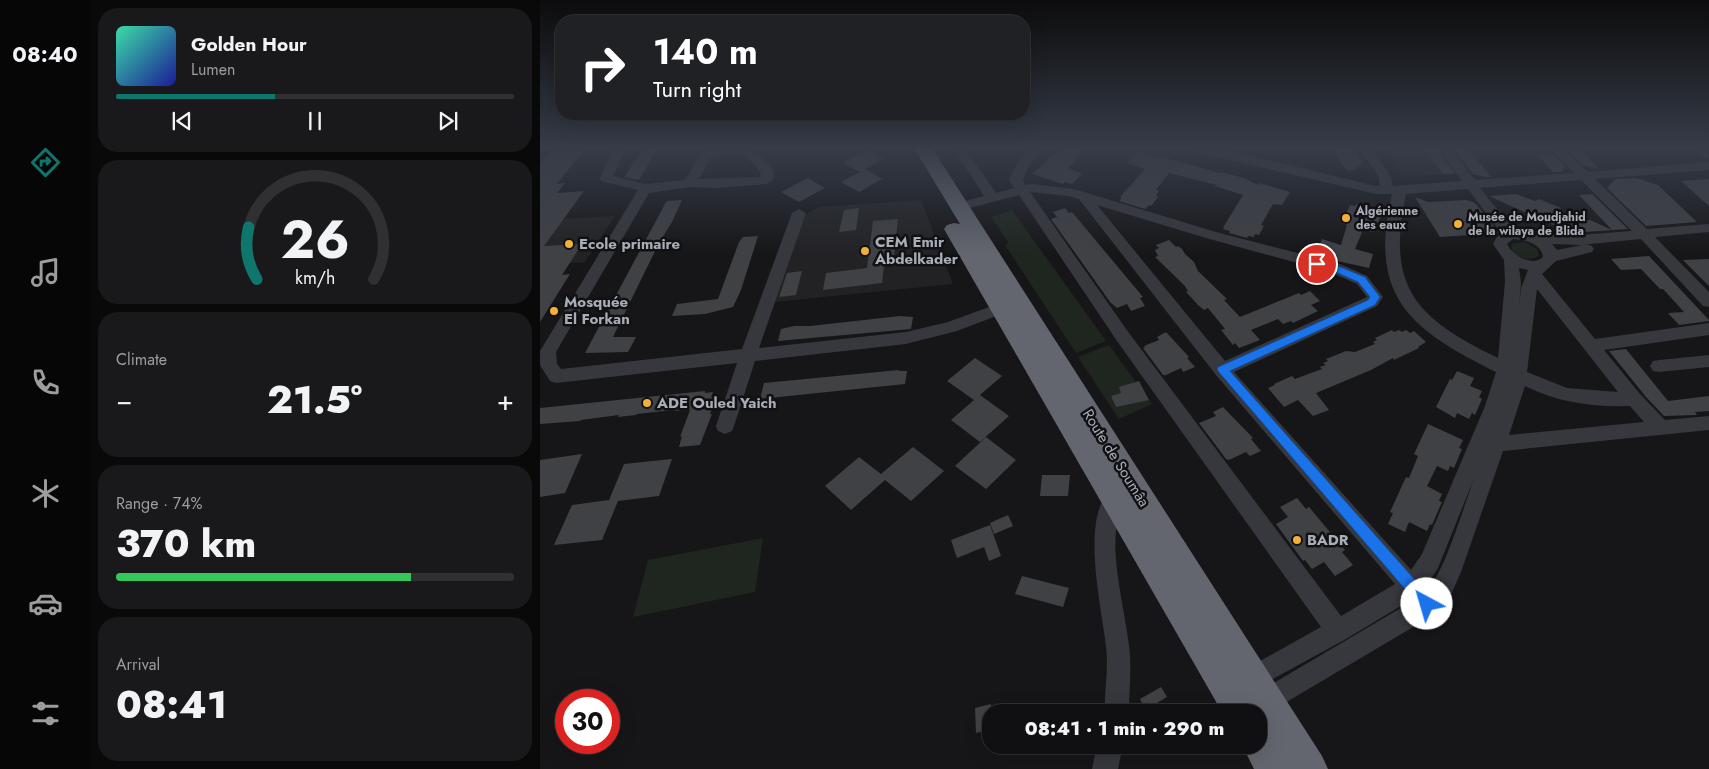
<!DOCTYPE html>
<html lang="en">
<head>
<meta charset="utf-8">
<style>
	body { margin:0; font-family:Jost,sans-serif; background:#19191b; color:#f1f3f6; height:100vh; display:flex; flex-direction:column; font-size:19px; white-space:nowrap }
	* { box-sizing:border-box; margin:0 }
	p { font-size:16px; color:#9c9d9f }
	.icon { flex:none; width:28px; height:28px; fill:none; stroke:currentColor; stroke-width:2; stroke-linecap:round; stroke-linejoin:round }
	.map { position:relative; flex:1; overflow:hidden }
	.side { display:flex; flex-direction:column; gap:8px; padding:8px; background:#09090a; width:450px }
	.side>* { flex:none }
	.hud { position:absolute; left:15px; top:15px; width:475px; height:105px; border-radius:20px; box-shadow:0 5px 20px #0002,0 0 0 1px #303032; background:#202124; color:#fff; overflow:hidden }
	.speed { position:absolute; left:15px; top:689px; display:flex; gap:10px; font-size:25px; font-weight:700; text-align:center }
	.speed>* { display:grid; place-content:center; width:65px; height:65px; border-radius:50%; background:#101012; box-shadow:0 5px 20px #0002,0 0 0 1px #303032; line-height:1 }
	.speed .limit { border:8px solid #d22; background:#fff; color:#111 }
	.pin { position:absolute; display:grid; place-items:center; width:42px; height:42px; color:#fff; margin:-21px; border:2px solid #fff; border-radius:50%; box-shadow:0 1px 5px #0007 }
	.me { position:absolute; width:55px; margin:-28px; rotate:321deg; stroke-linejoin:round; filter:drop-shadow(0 0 4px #0008) }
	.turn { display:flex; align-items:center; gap:18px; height:105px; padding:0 15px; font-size:22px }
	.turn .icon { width:65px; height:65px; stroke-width:2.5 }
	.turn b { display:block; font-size:35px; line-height:42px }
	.big { font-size:38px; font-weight:800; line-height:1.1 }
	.side .widget { flex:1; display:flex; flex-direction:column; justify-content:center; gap:8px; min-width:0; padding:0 18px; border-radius:20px; background:#19191b }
	.side .dial { align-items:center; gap:0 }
	.dial svg { height:130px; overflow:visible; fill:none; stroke:#303032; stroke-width:7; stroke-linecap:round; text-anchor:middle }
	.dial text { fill:#f1f3f6; stroke:none }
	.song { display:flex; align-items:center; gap:15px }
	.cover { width:60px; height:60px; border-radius:8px; background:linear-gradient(135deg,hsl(160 70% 55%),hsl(240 70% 35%)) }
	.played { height:5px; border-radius:2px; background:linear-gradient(90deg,#0f766e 40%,#303032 40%) }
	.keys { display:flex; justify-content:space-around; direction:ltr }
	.heat { display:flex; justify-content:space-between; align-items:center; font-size:28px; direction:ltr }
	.charge { height:8px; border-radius:4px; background:linear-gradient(90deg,#34c759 74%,#303032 0) }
	.trip { position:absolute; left:442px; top:704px; width:285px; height:50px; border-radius:20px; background:#101012; box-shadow:0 5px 20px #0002,0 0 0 1px #303032; font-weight:800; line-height:50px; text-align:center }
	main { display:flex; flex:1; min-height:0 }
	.menu { display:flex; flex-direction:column; width:90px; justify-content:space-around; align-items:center; background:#060607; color:#9c9d9f }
	.menu .icon { width:35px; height:35px }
	.menu .selected { color:#0f766e }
	.menu b { font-size:22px; color:#f1f3f6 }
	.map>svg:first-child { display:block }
</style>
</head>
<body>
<main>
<nav class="menu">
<b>08:40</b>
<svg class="icon selected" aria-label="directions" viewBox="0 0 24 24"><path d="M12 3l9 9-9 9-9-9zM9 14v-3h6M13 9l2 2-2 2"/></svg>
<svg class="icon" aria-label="music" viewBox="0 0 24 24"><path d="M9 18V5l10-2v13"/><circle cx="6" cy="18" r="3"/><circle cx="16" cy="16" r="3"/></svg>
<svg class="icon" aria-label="phone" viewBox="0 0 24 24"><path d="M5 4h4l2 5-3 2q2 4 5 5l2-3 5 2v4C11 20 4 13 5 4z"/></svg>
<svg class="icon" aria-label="climate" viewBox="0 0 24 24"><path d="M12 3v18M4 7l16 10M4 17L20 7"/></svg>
<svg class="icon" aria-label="car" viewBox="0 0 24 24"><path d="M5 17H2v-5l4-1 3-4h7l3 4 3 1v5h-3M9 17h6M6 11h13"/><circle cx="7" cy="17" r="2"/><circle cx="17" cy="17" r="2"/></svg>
<svg class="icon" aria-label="filters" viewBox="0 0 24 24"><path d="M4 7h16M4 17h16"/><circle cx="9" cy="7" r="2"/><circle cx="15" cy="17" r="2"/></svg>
</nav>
<section class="side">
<div class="widget">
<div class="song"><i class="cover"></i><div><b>Golden Hour</b><p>Lumen</p></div></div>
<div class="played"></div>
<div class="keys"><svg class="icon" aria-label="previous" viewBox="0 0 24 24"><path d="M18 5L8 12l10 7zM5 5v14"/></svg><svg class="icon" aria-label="pause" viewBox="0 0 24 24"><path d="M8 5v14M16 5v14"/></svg><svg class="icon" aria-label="next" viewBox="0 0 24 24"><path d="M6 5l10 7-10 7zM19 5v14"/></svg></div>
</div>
<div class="widget dial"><svg viewBox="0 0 100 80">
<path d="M14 69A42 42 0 1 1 86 69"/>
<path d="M14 69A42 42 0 0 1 9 37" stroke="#0f766e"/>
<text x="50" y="56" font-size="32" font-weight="700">26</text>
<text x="50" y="72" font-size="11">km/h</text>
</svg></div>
<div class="widget"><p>Climate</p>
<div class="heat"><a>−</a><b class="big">21.5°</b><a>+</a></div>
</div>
<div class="widget"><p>Range · 74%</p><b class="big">370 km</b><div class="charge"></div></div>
<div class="widget"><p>Arrival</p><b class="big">08:41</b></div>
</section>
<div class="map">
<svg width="1169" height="769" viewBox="0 0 1169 769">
	<rect width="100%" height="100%" fill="#161618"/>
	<path fill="#222225" d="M844 148H897L917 173 863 177Z
		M381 200 413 284 234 302 260 218 279 207Z
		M75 216 45 262 0 266V225L3 220Z"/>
	<path fill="#1e261f" d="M472 210 566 341 536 353 465 245 469 243 451 217Z
		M984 242 997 249 999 256C989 262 976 258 971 248L972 244Z
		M569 345 612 404 579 419 538 357Z
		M223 538 215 592 93 617 108 560Z"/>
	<path fill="#404145" d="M104 148H117L101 177 98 180 84 177Z
		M521 148H547L528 168 542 174 532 184 525 182 523 184 492 174Z
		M793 148 814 149 823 164H819L821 167H816L818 169 807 170 802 165Z
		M883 148H897L915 174H903Z
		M913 148H928L951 177H945L933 174Z
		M326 149 344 159 325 169 342 179 319 192 301 182 320 172 303 163Z
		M44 150 17 184 25 183 17 193 44 191 4 246 42 244 22 275 30 274 0 322V163L10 151Z
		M1042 150 1059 169 1043 165 1028 151Z
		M598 151 616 158 622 157 680 173 681 172 704 178 718 185 719 183 750 192 742 205 733 204 721 225 724 226 719 235 715 234 714 237 708 236 707 238 689 233 690 231 683 229 684 226 703 195 675 186 677 185 629 173 616 190 619 191 616 196 618 197 611 206 609 205 605 209 579 201 582 198 580 197 605 169 587 163Z
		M998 155H1014L1025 167 1021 172H1013Z
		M268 178 285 188 259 202 241 192Z
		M1096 178 1118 185 1157 222 1106 226 1067 188 1075 179Z
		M1169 179V206L1141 181Z
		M976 194 995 201 999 199 1021 208 1018 213 1033 220H1050L1072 230 1039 195 1052 194 1088 229 1031 233 949 196Z
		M875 197 888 202 926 200 933 202 936 204 959 233 900 237Z
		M142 200 132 222 119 243 73 337H96L88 352 45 353 125 204 127 201Z
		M817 204 836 209 835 211 842 213 834 232 823 230 815 249 833 254 829 268 797 261 776 253 782 239 801 245 807 225 802 223 810 205 815 206Z
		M319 208 316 230 299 232 304 210Z
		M525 208 529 213 532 212 603 297 600 298 605 306 591 311 587 304 577 308 570 302 511 219 517 217 513 212Z
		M358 219 353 265 344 266 342 283 283 290 286 273 327 268 333 221Z
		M218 236 201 290 193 307 165 314 132 316 137 304 178 299 199 242 203 237Z
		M629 240 636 247 638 246 642 249 645 254 654 262 658 271 687 299 684 300 700 317 759 293 761 295 770 291 780 301 771 305 778 311 753 323 751 321 743 324 738 319 711 330 720 340 699 348 695 343 693 345 681 330 685 329 668 308 664 310 658 305 646 292 648 291 644 285 615 257 618 256 615 250 619 248 616 245Z
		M1109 256 1169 320V321L1139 325 1128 313 1144 312 1123 289H1120L1101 269 1081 270 1071 259Z
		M1169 259V286L1143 260Z
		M262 271 256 295 239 297 247 273Z
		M360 316 373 317 371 329 238 341 241 329 254 326H270Z
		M852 330 854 332 859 330 862 332 866 330 870 333 874 331 886 342 878 347 879 348 854 360 853 358 831 370 776 393 789 410 773 416 758 400 744 407 728 388 735 385 734 384 752 376 755 379 782 369 780 367 786 365 783 363 788 361 786 359 806 351 815 352 835 344 833 342 837 340 835 338Z
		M626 332 649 357 647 358 655 367 643 372 641 368 626 375H623L603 348 605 347 604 346 619 340 617 337Z
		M1086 349 1128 401 1169 396V411L1155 412 1157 415 1124 416 1106 397 1069 351Z
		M435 358 462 376 440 395 469 416 440 442 411 420 434 400 407 381Z
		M359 370V371H367L365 384 220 399 224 383Z
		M917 371 934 378 930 386 942 391 939 397 942 399 935 415 932 413 929 419 917 413 915 418 896 407 910 379 912 380Z
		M599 381 609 400 576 407 571 396 581 393 579 387Z
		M165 391V393L173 392 171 397H174L170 407H173L170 414H172L160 445 139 447 142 436 140 437 150 410 133 411 134 410 97 414 96 415 78 417 79 415 41 420 40 421 0 424V408Z
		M683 407 713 438 711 439 721 451 710 456 706 452 689 460 686 459 659 423 676 416 673 412Z
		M888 424 923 440 919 448 922 449 914 468 910 466 908 471 897 466 887 486 902 494 899 501 902 502 892 525 890 524 887 531 869 522 865 532 848 524 853 513 850 512 866 477 869 478 878 456 874 454Z
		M446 437 476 460 446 489 415 466Z
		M373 447 404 471 371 501 345 480 311 510 285 486 319 457 341 474Z
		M42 454 25 493 0 497V460Z
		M132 459 119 496 78 501 62 540 14 545 32 505 69 500 84 464Z
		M502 475H530L528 496H500Z
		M757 498 766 509 769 507 805 550 802 552 813 565 795 576 784 562 772 569 765 560 763 561 736 524 748 517 740 507Z
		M468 515 473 526 454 534 450 523Z
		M450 525 461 556 449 561 444 547 417 558 411 540Z
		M482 576 529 588 523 607 475 594Z
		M621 687 627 697 605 710 600 699Z
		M451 704V729L436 733 435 708Z"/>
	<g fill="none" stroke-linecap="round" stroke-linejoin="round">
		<path fill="#37383d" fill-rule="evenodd" d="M0 148H7L0 152Z
			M74 148H86L73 176 106 184 145 180 164 148C193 148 213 142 234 171L233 180 226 184 176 188 150 187 109 193 16 352 17 364 21 369 202 349 252 213 259 209 266 213 219 348 366 332 408 322 474 298 480 299 482 303 480 307 417 331 366 344 215 361 194 426 192 431 185 434 178 431 176 426 197 363 16 383 10 381 0 365V351L98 190 61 181 60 178ZM195 154C206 155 214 164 221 172L220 177 159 179 171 157Z
			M413 148H425L456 193 474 188 469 180 475 167 490 148H503L488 167 483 180 485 185 491 184 534 189 676 232 800 264 827 276 843 297 837 306 694 372 871 570 882 554 945 406 956 372C869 329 828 296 852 194H836L655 152 651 151 649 148 680 150V148H692L694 152 836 186H840L839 177 819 148H831L851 177 853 186 922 181 899 148H911L935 180 1034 173 1010 148H1023L1048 172 1169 162V170L1055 179 1107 229 1169 224V232L1115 237 1169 292V307L1163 306 1101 239 1040 245 1012 244 1017 250 1047 244 1052 246 1054 249 1052 252 1016 261 1002 274 1055 339 1169 323V335L1064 350 1100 394 1125 420 1169 416V430L963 451 921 572 909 599 885 620 726 714 717 711 714 702 717 693 871 602 869 601 806 639 720 686 712 690 704 686 700 678 704 670 781 627 577 341 479 195 419 211 414 210 412 207 414 204 444 196ZM1041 180 1092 231 1040 235H997L974 230 940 188ZM928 189 962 234 957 237 953 244 964 260 965 282 958 358C875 318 846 287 866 194ZM490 192 528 196 539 199 676 375 855 584 801 616 589 333ZM557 205 666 238 790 272 817 284 827 297 685 361ZM973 239C985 240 1001 243 1003 257 992 267 973 256 967 244ZM979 268 988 270 981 288 979 308 981 282ZM997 289 1078 392 1027 388 987 372ZM985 386C1019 403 1053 407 1090 406L1104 422 969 435ZM935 476C926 499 904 575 888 588L886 586 898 568Z
			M1154 148H1167L1169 159 1165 158Z
			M1169 355V367L1119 372 1113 371 1110 366 1113 361 1119 360Z
			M579 486 586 489 589 495C586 501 582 506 580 512 567 549 585 607 589 646 592 668 589 690 589 712H565C564 691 569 669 566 647 563 612 535 502 579 486Z
			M557 745H583L578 769H552Z"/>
		<path fill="#63666e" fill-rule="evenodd" d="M374 148H392L782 756 788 769H714L702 745H719V725L722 726 719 720V712H682L404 229 407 225 414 223 420 224Z"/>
	</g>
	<linearGradient id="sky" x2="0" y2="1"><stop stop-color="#0c0c0d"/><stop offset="0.58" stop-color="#363c48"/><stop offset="1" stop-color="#363c48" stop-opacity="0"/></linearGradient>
	<rect width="1169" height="255" fill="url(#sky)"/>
	<path fill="#1a73e8" stroke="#114b97" d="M777 260 798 266 825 277 840 297 835 305 690 371 892 599 894 604 892 609 887 611 882 609 677 370 678 367 828 300 830 297 818 282 791 270 774 266V261Z"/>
	<g fill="#f2b134" stroke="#111113" stroke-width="2">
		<circle cx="806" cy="218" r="5"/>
		<circle cx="918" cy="224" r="5"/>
		<circle cx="29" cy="244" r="5"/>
		<circle cx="325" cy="251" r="5"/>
		<circle cx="14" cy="311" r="5"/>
		<circle cx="107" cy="403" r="5"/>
		<circle cx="757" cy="540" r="5"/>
	</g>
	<g text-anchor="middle" stroke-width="5" stroke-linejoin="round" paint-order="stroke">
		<g font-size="12" font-weight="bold" fill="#a8adb8" stroke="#111113" text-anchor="start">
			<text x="816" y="215">Algérienne<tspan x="816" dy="14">des eaux</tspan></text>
			<text x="928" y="221">Musée de Moudjahid<tspan x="928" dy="14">de la wilaya de Blida</tspan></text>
		</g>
		<g font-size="15" font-weight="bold" fill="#a8adb8" stroke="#111113" text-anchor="start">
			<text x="335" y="247">CEM Emir<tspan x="335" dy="17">Abdelkader</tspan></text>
			<text x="39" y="249">Ecole primaire</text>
			<text x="24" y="307">Mosquée<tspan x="24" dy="17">El Forkan</tspan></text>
			<text x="117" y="408">ADE Ouled Yaich</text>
			<text x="767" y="545">BADR</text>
		</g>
		<g font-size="15" fill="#a8adb8" stroke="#111113">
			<text transform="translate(576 458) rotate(58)" y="5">Route de Soumâa</text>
		</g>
	</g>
</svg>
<div class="speed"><div class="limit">30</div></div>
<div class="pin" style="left:777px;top:264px;background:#d93025"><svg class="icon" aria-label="arrive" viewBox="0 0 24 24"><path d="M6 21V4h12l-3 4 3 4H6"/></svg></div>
<svg class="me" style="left:887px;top:604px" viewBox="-20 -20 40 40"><circle r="19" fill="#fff"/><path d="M0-13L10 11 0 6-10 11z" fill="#1a73e8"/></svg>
<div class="trip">08:41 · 1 min · 290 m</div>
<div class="hud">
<div class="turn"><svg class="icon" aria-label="right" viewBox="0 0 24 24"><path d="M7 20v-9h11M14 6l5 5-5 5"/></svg><div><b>140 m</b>Turn right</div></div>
</div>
</div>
</main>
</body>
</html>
